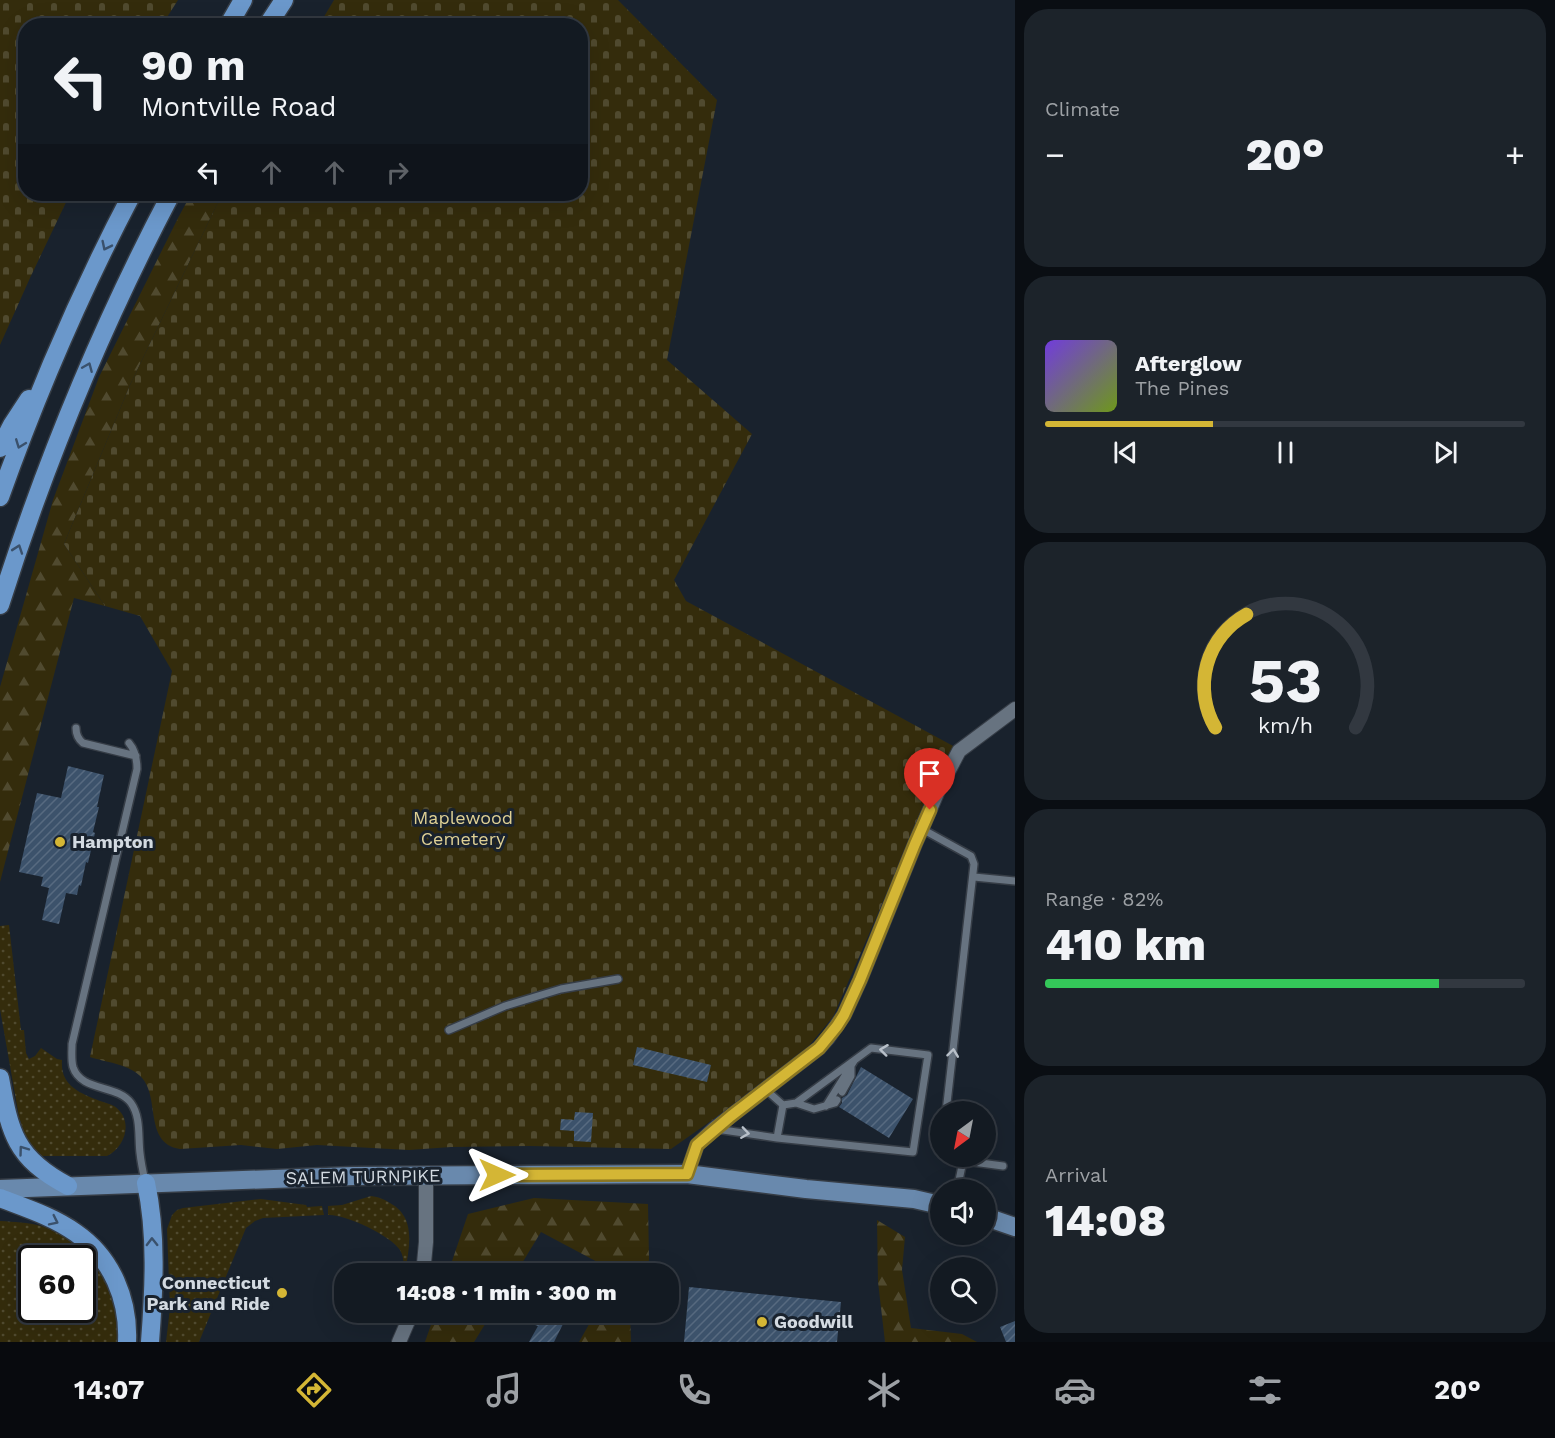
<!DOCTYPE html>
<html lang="en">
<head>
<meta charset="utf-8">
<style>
	body { margin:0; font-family:"Work Sans",sans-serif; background:#1c232a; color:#f1f3f6; height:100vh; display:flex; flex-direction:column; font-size:22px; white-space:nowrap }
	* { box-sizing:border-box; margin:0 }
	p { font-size:20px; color:#9da1a5 }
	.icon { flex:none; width:33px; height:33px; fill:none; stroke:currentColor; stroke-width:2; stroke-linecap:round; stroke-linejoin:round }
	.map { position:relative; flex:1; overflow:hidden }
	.sheet { display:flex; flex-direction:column; gap:9px; padding:9px; background:#0a0e13; width:540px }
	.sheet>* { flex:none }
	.banner { position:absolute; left:18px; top:18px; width:570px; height:183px; border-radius:24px; box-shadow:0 6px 24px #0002,0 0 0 2px #323840; background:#131a22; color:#f1f3f6; overflow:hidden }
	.needle { width:39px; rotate:212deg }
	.buttons { position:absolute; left:930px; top:1101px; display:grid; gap:12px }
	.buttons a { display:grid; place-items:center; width:66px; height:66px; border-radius:50%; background:#131a22; box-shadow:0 6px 24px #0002,0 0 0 2px #323840; font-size:30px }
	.speed { position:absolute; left:18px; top:1245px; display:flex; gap:12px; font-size:30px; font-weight:700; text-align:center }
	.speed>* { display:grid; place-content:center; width:78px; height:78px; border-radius:50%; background:#131a22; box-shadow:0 6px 24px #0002,0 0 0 2px #323840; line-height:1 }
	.speed .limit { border:3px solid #111; border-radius:9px; background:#fff; color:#111 }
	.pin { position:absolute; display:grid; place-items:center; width:51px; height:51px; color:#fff; margin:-62px -26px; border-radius:50% 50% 50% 0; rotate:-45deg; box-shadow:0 0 6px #0007 }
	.pin .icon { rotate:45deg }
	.me { position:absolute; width:66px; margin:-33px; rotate:90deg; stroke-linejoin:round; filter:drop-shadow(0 0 4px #0008) }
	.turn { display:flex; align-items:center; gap:21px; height:126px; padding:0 24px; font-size:27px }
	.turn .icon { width:78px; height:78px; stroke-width:2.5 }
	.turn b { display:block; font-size:42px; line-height:51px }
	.lanes { display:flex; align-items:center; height:57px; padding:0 24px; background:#0003; justify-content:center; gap:30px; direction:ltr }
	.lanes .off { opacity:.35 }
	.big { font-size:45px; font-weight:800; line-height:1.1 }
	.sheet .tile { flex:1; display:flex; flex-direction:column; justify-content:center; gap:9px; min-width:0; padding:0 21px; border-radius:24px; background:#1c232a }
	.sheet .dial { align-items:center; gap:0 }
	.dial svg { height:156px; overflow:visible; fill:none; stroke:#323840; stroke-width:7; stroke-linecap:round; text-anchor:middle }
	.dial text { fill:#f1f3f6; stroke:none }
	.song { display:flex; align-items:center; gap:18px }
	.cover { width:72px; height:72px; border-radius:9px; background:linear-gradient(135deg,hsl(260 70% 55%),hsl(80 70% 35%)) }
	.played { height:6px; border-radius:3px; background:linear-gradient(90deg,#d4b635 35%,#323840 35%) }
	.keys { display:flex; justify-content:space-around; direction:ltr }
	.heat { display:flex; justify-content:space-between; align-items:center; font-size:33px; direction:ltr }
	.charge { height:9px; border-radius:4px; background:linear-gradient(90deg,#34c759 82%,#323840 0) }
	.trip { position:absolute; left:334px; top:1263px; width:345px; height:60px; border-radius:24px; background:#131a22; box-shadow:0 6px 24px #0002,0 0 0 2px #323840; font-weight:800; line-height:60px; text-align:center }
	.tab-bar { display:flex; height:96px; justify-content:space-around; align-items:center; background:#080a0e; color:#9da1a5 }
	.tab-bar .icon { width:42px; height:42px }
	.tab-bar .current { color:#d4b635 }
	.tab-bar b { font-size:27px; color:#f1f3f6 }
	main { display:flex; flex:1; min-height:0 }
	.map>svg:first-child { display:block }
</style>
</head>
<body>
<main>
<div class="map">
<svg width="1015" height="1342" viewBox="0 0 1015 1342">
	<defs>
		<pattern id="grass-dots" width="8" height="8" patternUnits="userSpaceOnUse" patternTransform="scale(1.5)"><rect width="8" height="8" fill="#342c0c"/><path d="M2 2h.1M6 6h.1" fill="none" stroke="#504a2f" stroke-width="1.8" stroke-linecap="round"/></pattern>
		<pattern id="forest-firs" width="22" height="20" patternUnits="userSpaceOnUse" patternTransform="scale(1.5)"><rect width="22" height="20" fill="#342c0c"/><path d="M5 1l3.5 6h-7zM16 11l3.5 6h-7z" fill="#504a2f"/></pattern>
		<pattern id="cemetery-stones" width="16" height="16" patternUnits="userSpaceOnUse" patternTransform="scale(1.5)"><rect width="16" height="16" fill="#342c0c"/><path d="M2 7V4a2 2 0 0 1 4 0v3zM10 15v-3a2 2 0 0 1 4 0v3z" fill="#504a2f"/></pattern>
		<pattern id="building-hatch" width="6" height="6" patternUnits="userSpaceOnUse" patternTransform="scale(1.5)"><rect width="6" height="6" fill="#3c526b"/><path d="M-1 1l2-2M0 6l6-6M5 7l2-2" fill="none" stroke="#576a80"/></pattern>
	</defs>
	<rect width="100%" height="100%" fill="#19222d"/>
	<path fill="url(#grass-dots)" fill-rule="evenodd" d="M9 925 21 1030H24L26 1053 29 1059 35 1056 41 1048 57 1059 62 1060C60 1086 80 1093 100 1101 104 1102 110 1104 114 1106 134 1119 126 1147 107 1156H42L32 1147 26 1139 19 1117 0 1009V926Z
		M371 1196C379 1197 383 1199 390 1203 417 1218 409 1247 405 1273H403C404 1265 404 1257 400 1250 390 1235 345 1214 328 1215V1206L342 1205Z
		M261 1199 306 1205 307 1207 322 1206 324 1215 263 1218 255 1221 246 1228 199 1342H166L170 1308 167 1229 172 1215 177 1210 183 1208Z
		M0 1221C14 1222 28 1222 41 1226 91 1241 119 1292 119 1342H0ZM32 1258H82V1310H32Z"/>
	<path fill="url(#forest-firs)" d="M191 194H222L130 385 64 544 105 606 74 598 0 882V687L53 500 99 377 178 218Z
		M534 1198 648 1204 649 1260 644 1273H618L541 1232 516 1273H448L468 1214Z
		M877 1220 905 1237 902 1270 911 1328 962 1334 977 1342H885L878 1282Z
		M596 1312 630 1313 631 1342H579Z
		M435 1313V1312L492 1313 474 1342H425Z"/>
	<path fill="url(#cemetery-stones)" d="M0 0H178L162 25 26 26V194H70L30 278 0 345Z
		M334 0H618L717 100 667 360 752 434 674 580 686 601 955 747 928 798 833 1017 802 1054 742 1099 671 1149 530 1146 451 1147 409 1150 317 1145 277 1149 241 1145 180 1149C142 1143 162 1094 139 1075 127 1064 105 1062 90 1057L172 671 140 616 105 606 64 544 130 385 222 194H580V26L319 25Z"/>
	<path fill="url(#building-hatch)" d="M68 766 104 775 97 807H99L93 832 95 833 88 863 86 862 81 886 79 885 77 895 66 893 59 924 42 920 49 888 41 886 43 877 19 872 37 793 61 798Z
		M637 1047 711 1065 707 1082 633 1065Z
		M861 1067 913 1099 889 1138 839 1107 842 1103V1098L847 1095Z
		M575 1112 593 1113 591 1142 574 1141V1131L560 1130 561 1119 574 1120Z
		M689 1287 841 1302 837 1342H684Z
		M541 1312H569L554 1342H529L538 1326 535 1325Z
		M1015 1321V1342H1006L1000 1327Z"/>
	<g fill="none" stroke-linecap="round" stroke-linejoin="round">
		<g stroke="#363d46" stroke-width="10">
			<path id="lane" d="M76 728C76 735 78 739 83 743L136 756
				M129 743C135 750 137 759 137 769L72 1044C72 1051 71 1060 73 1067 81 1092 117 1084 131 1103 141 1117 138 1137 140 1153 141 1163 143 1172 145 1181
				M922 829 971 856 974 864 946 1112
				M974 877 1015 881
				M449 1030 505 1006 561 989 618 979
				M842 1092 851 1076V1065
				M796 1103 814 1109 835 1103 837 1100
				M826 1106 854 1061
				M716 1129 777 1138 913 1152 928 1055 871 1048 796 1103 783 1105 765 1089
				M777 1138 783 1105
				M948 1156 950 1159 1003 1166
				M957 1190 963 1161"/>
		</g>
		<g stroke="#363d46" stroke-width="16">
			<path id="street" d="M687 1174 697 1145 714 1129 819 1048 828 1038 844 1015 860 980 915 844 938 791 959 751 1015 709
				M423 1274 426 1242V1175
				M399 1342 412 1312"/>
		</g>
		<g stroke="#363d46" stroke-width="21">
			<path id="primary" d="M0 1189 353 1176 687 1174 806 1189 914 1199 940 1205
				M986 1217 1015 1227"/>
		</g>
		<g stroke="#363d46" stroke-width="21">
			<path id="highway" d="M228 26 243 0
				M267 26 284 0
				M0 448 12 425 29 399
				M0 497C37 393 81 291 132 194
				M0 605C45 463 102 325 171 194
				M0 1078C10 1133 15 1158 68 1186
				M146 1183C157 1233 154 1291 150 1342
				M0 1198C26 1208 54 1217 76 1233 112 1258 129 1300 127 1342"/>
		</g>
		<use href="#lane" stroke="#677380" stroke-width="7"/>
		<use href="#street" stroke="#677380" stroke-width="14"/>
		<use href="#primary" stroke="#6989ad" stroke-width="18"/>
		<use href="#highway" stroke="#6b98cb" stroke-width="18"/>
	</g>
	<defs><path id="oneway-chevron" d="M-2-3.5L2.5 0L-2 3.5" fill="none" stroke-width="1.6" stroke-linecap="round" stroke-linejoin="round" transform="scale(1.5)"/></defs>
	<g stroke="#3a516c">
		<use href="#oneway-chevron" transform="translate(106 246) rotate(116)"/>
		<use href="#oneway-chevron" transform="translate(88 367) rotate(-67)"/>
		<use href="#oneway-chevron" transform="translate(20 444) rotate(111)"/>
		<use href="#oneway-chevron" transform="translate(18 549) rotate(-71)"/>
		<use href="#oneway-chevron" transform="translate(23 1150) rotate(-126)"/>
		<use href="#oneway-chevron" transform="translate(54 1221) rotate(26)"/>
		<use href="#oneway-chevron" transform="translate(152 1242) rotate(-91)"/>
	</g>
	<g stroke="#b8c0c9">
		<use href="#oneway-chevron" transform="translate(884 1050) rotate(-173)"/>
		<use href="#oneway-chevron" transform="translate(953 1053) rotate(-83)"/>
		<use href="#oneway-chevron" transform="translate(745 1133) rotate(8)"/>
	</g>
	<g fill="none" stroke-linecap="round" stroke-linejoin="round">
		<g stroke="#8a7622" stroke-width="15">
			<path id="route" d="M497 1175 687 1174 697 1145 731 1116 819 1048 837 1026 844 1015 860 980 915 844 930 810"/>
		</g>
		<use href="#route" stroke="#d4b635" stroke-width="10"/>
	</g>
	<g fill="#d4b635" stroke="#19222d" stroke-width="2">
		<circle cx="60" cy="842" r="6"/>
		<circle cx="282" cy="1293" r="6"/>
		<circle cx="762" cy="1322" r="6"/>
	</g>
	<g text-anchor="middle" stroke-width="6" stroke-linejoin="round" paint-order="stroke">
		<g font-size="18" fill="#dfd094" stroke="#19222d">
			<text x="463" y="824">Maplewood<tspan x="463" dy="21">Cemetery</tspan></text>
		</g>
		<g font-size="18" font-weight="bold" fill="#d3dae1" stroke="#19222d" text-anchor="start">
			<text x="72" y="848">Hampton</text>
			<text x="270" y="1289" text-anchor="end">Connecticut<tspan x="270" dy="21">Park and Ride</tspan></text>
			<text x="774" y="1328">Goodwill</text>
		</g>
		<g font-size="18" fill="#d3dae1" stroke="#19222d">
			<text transform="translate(363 1177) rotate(-1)" y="6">SALEM TURNPIKE</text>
		</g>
	</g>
</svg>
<div class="buttons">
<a><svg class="needle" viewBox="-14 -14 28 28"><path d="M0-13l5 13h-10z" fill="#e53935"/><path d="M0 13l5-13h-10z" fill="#9da1a5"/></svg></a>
<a><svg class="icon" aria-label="sound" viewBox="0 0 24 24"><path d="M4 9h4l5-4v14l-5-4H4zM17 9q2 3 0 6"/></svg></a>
<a><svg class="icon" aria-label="search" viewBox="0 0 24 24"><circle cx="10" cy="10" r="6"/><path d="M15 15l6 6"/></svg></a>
</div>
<div class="speed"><div class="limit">60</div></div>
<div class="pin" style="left:930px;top:810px;background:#d93025"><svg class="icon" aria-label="arrive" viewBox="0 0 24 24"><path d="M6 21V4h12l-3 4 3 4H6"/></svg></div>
<svg class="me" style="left:497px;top:1175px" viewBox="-20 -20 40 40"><path d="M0-17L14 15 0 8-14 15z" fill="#d4b635" stroke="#fff" stroke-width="4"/></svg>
<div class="trip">14:08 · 1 min · 300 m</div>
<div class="banner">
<div class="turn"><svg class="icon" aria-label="left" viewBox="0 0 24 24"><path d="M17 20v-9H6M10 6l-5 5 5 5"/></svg><div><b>90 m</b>Montville Road</div></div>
<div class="lanes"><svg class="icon" aria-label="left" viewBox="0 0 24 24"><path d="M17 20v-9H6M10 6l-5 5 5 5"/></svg><svg class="icon off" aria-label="ahead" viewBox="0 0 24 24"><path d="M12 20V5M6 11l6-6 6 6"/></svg><svg class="icon off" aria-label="ahead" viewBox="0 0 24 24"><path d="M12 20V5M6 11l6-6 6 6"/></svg><svg class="icon off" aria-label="right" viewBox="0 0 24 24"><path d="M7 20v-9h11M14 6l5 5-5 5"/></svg></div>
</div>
</div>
<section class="sheet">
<div class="tile"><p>Climate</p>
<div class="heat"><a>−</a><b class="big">20°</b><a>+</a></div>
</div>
<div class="tile">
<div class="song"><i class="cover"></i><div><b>Afterglow</b><p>The Pines</p></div></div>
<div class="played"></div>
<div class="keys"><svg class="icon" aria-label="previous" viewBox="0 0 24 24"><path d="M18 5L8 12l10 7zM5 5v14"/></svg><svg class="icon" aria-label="pause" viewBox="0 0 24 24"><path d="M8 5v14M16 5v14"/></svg><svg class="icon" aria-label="next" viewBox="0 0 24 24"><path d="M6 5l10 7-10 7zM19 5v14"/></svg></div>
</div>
<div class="tile dial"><svg viewBox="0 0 100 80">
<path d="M14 69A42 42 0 1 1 86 69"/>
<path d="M14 69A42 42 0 0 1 30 11" stroke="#d4b635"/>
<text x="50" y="56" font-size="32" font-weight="700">53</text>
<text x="50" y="72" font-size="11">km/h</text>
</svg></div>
<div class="tile"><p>Range · 82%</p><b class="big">410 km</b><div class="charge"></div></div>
<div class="tile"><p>Arrival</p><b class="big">14:08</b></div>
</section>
</main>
<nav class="tab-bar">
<b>14:07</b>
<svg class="icon current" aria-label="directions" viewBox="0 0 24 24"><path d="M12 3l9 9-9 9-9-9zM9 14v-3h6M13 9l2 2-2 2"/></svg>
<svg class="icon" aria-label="music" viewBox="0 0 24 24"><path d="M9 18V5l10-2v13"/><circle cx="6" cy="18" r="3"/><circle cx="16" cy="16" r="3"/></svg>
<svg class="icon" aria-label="phone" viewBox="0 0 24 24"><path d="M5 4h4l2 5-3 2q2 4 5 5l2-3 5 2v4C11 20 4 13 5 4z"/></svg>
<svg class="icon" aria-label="climate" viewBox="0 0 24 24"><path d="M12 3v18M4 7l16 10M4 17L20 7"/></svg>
<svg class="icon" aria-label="car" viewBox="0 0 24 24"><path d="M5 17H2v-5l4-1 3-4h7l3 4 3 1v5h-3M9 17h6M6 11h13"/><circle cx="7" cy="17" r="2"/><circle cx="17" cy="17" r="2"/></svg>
<svg class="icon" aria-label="filters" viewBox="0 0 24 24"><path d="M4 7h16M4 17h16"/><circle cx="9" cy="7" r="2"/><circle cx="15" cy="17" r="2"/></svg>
<b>20°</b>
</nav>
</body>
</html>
